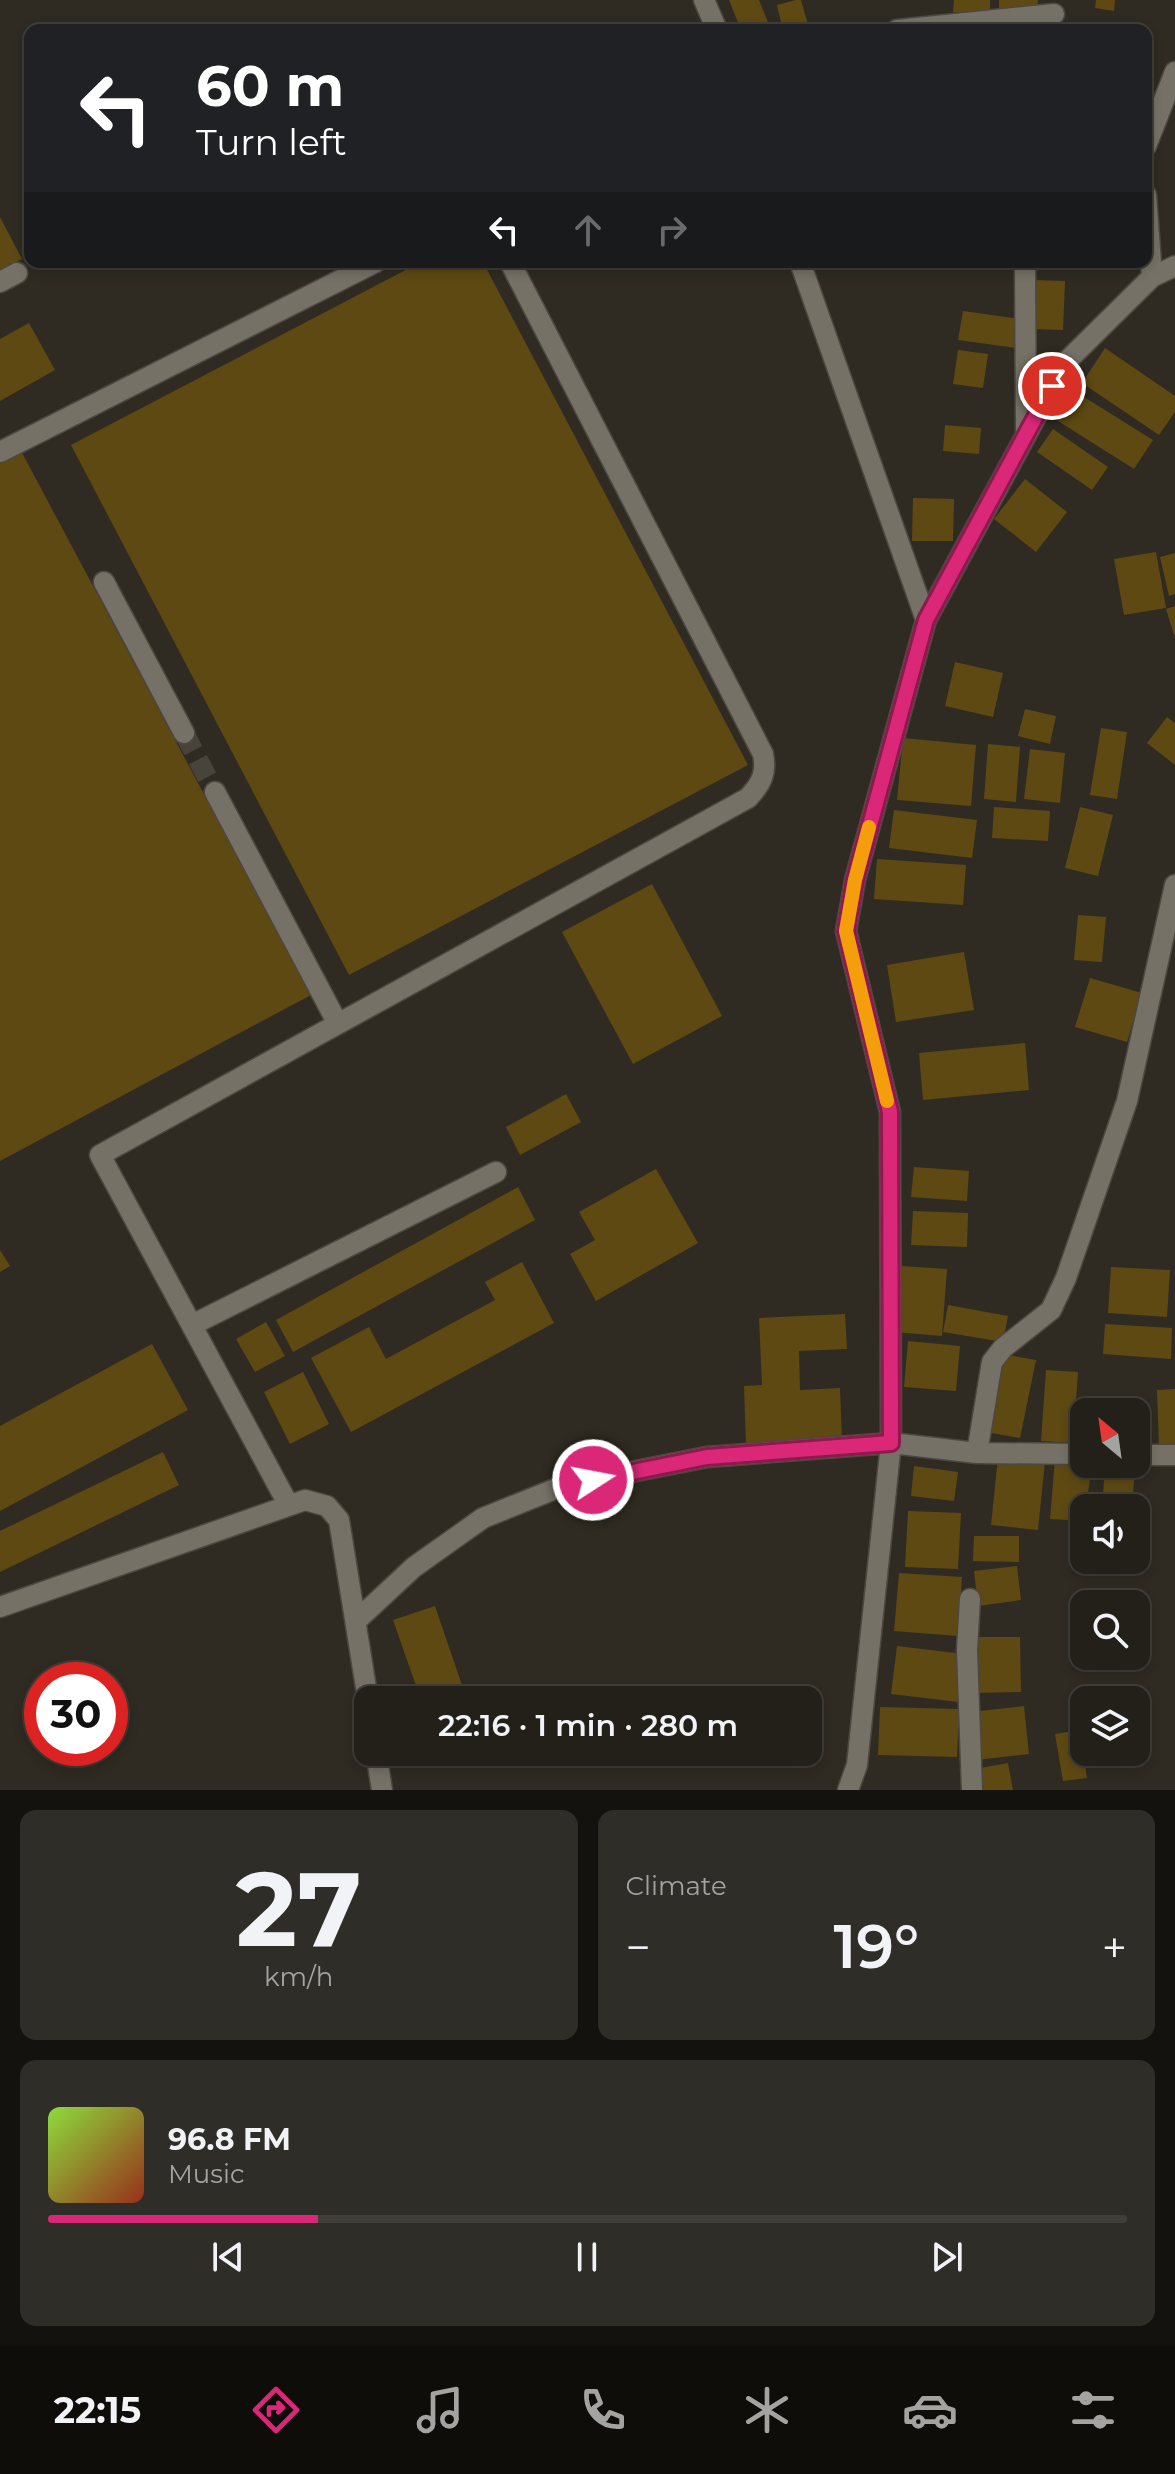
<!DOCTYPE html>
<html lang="en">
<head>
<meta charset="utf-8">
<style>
	body { margin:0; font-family:Montserrat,sans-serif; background:#2f2d27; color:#f1f3f6; height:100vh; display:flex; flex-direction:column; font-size:30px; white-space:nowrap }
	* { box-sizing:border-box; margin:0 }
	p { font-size:26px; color:#a3a3a2 }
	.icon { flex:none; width:44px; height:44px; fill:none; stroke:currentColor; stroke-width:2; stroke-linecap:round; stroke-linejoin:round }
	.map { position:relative; height:1790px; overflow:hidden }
	.details { display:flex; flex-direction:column; gap:20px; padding:20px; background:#13120e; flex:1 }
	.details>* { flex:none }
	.hud { position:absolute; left:24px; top:24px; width:1128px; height:244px; border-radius:16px; box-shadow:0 4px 12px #0003,0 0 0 2px #403e39; background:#202124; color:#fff; overflow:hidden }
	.needle { width:52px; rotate:331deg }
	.controls { position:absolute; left:1070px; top:1398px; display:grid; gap:16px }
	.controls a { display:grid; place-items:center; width:80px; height:80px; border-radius:16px; background:#23201a; box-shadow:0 4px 12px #0003,0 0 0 2px #403e39; font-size:40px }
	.speed { position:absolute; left:24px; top:1662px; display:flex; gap:16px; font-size:40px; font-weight:700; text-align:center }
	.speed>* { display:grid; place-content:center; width:104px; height:104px; border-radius:50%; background:#23201a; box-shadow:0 4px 12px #0003,0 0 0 2px #403e39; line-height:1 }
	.speed .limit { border:12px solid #d22; background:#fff; color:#111 }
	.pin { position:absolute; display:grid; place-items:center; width:68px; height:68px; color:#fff; margin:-34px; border:4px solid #fff; border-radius:50%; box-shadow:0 2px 8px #0007 }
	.me { position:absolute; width:88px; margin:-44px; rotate:79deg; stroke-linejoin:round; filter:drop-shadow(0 0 6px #0008) }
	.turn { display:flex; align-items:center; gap:28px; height:168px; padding:0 40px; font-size:36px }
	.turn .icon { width:104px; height:104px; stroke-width:2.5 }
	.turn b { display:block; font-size:56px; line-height:68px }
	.lanes { display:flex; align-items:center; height:76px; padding:0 40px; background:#0003; justify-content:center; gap:40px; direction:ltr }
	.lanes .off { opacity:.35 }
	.big { font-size:60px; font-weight:600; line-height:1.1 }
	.details .tile { flex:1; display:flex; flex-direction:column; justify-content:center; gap:12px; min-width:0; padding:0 28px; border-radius:16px; background:#2f2d27 }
	.details .dial { align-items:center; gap:0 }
	.dial b { font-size:104px; line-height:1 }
	.song { display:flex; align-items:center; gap:24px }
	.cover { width:96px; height:96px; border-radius:12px; background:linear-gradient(135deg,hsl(90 70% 55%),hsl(10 70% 35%)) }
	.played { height:8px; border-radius:4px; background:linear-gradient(90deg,#db2777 25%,#403e39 25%) }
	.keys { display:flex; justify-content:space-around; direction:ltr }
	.heat { display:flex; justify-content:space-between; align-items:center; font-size:44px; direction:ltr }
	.details .tiles { flex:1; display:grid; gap:20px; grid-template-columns:1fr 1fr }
	.tile:last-child { grid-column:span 2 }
	.trip { position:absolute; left:354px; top:1686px; width:468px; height:80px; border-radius:16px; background:#23201a; box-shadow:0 4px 12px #0003,0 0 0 2px #403e39; font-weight:600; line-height:80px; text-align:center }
	.dock { display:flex; height:128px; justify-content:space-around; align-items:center; background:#0e0d0a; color:#a3a3a2 }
	.dock .icon { width:56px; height:56px }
	.dock .on { color:#db2777 }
	.dock b { font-size:36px; color:#f1f3f6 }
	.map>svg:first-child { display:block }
</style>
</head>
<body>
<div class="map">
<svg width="1175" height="1790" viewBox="0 0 1175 1790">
	<rect width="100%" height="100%" fill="#2f2b22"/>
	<path fill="#5e4913" d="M729 0H759L771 30H741Z
		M796 0H801L808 25 783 30 777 5Z
		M954 0H990V14L953 12Z
		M999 0H1038L1037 10 999 9Z
		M1096 0H1115L1114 11 1095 8Z
		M0 217 22 259 0 270Z
		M421 262H483L748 765 349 975 71 445Z
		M1032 280 1065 281 1063 330 1031 329Z
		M963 311 1020 319 1016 348 958 340Z
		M29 323 55 370 0 401V339Z
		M1105 348 1175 396V412L1159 435 1082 383Z
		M958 350 988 354 983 388 953 384Z
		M1076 392 1153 440 1134 469 1058 421Z
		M945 425 981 428 979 454 943 451Z
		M1053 429 1108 467 1092 490 1037 452Z
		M20 449 311 995 0 1161V460Z
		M1025 479 1067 512 1036 552 994 519Z
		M913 498 954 499 953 541H912Z
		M1156 552 1166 608 1124 615 1114 559Z
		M1175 553V594L1169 596 1160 557Z
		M1175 606V635H1174L1166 609Z
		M955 662 1003 673 993 717 945 706Z
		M1025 709 1056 716 1050 744 1018 736Z
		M1167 717 1175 723V765L1147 743Z
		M1101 728 1127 732 1117 799 1090 795Z
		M903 738 976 745 971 806 897 800Z
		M988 744 1020 747 1016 802 984 799Z
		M1030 749 1065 753 1060 803 1024 799Z
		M994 807 1050 811 1048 841 992 838Z
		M1080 807 1113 815 1098 876 1065 868Z
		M894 810 977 820 972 858 889 848Z
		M877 859 966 865 963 905 874 899Z
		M652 884 722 1016 633 1064 562 932Z
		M1078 915 1106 917 1102 962 1074 960Z
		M964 952 974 1010 896 1022 887 965Z
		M1090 978 1142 993 1127 1042 1075 1027Z
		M1025 1043 1029 1090 923 1100 919 1053Z
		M566 1094 581 1122 520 1155 506 1127Z
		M914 1167 969 1171 967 1201 911 1197Z
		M656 1169 698 1243 596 1301 570 1254 595 1240 579 1212Z
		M518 1187 535 1220 293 1352 276 1320Z
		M913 1211 968 1213 967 1247 911 1245Z
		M0 1250 10 1266 0 1272Z
		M522 1262 554 1323 351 1432 311 1358 369 1327 386 1359 495 1300 485 1282Z
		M901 1266 947 1269 942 1336 895 1332Z
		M1111 1267 1170 1270 1167 1317 1108 1313Z
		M948 1305 1008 1316 1003 1342 943 1332Z
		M845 1314 847 1349 799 1351 800 1390 840 1388 842 1441 746 1446 744 1386 762 1385 759 1318Z
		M266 1322 285 1356 255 1372 236 1339Z
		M1105 1324 1172 1328 1171 1359 1103 1354Z
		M908 1341 960 1346 956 1391 904 1387Z
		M152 1344 188 1410 0 1511V1426Z
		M1002 1354 1036 1360 1020 1438 986 1432Z
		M1046 1370 1078 1372 1073 1443 1041 1441Z
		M303 1372 329 1424 290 1444 264 1392Z
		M1175 1389V1445L1159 1446 1157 1390Z
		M163 1452 179 1485 0 1572V1531Z
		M998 1457 1045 1462 1038 1530 991 1525Z
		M1055 1459 1092 1464 1084 1521 1050 1519Z
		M914 1466 958 1472 954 1501 911 1496Z
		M1105 1466 1135 1468 1132 1508H1102Z
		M908 1511 961 1513 958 1569 905 1567Z
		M974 1536H1019V1562L973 1561Z
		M1017 1566 1021 1600 978 1606 974 1571Z
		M899 1573 962 1577 958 1636 894 1631Z
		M435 1606 467 1700H421L393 1620Z
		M973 1637H1020L1021 1692 974 1693Z
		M897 1646 964 1654 958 1702 891 1694Z
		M1024 1706 1029 1754 976 1760 971 1712Z
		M880 1707 959 1709 957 1757 878 1755Z
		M1080 1730 1087 1778 1063 1781 1055 1734Z
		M1008 1763 1013 1790H979L975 1769Z"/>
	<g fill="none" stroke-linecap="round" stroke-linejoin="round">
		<path stroke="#48443c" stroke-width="20" stroke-dasharray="20 10" stroke-linecap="butt" d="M184 733 215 792"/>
		<g stroke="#4c4841" stroke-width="23">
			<path id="minor" d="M704 0 717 30
				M897 30 1054 14
				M1146 146 1175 72
				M1146 195 1152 277
				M800 262 926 620
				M1025 262 1026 430
				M0 282 17 273
				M0 452 376 262
				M104 582 184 733
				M215 792 338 1024
				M192 1325 496 1172
				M977 1453 992 1362 1003 1348 1051 1310 1066 1278 1127 1101 1175 885
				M1136 1455H1175
				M288 1504 100 1155 748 798C761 784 767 774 763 754L510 262
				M970 1599 967 1650 972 1790
				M0 1607 305 1500 327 1506 339 1520 368 1700
				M356 1621 414 1567 483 1518 565 1485 707 1457 891 1443 977 1453 1084 1454
				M376 1752 382 1790
				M848 1790 857 1765 891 1443 890 1112 846 931 855 880 926 620 1065 363 1152 277 1175 266"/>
		</g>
		<use href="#minor" stroke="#757166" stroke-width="20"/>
	</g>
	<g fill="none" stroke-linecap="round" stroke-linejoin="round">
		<g stroke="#8e194d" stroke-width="20">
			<path id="route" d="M593 1480 707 1457 891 1443 890 1112 846 931 855 880 926 620 1052 386"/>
		</g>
		<use href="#route" stroke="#db2777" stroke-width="14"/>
		<path stroke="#f59e0b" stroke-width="14" d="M869 827 855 880 846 931 887 1101"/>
	</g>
</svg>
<div class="controls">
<a><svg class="needle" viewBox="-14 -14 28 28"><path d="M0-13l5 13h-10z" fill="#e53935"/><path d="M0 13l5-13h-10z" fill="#a3a3a2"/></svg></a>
<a><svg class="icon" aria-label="sound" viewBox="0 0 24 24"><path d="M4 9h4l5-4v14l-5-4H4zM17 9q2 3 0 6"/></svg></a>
<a><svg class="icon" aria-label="search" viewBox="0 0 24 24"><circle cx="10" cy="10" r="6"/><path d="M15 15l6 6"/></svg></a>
<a><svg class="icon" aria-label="layers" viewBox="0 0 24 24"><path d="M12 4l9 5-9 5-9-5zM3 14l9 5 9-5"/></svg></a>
</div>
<div class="speed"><div class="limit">30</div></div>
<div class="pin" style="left:1052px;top:386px;background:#d93025"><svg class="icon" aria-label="arrive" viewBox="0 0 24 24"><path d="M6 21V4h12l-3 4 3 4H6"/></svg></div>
<svg class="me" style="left:593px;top:1480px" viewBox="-20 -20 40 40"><circle r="17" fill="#db2777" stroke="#fff" stroke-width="3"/><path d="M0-11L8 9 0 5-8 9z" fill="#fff"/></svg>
<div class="trip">22:16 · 1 min · 280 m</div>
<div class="hud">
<div class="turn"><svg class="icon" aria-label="left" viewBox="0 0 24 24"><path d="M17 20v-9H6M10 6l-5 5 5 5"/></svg><div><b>60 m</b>Turn left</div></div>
<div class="lanes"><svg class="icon" aria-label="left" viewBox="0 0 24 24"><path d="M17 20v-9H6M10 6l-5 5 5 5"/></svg><svg class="icon off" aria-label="ahead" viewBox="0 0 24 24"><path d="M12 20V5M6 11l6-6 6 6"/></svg><svg class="icon off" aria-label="right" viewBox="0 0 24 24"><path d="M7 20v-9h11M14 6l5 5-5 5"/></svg></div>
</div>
</div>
<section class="details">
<div class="tiles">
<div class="tile dial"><b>27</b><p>km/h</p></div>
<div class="tile"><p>Climate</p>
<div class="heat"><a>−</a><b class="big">19°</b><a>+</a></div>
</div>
<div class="tile">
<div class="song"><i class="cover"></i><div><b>96.8 FM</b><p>Music</p></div></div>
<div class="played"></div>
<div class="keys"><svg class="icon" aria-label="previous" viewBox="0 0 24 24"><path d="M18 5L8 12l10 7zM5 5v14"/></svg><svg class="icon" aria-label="pause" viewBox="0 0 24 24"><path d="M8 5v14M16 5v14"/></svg><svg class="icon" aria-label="next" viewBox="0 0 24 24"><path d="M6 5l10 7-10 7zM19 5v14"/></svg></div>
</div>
</div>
</section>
<nav class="dock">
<b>22:15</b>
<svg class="icon on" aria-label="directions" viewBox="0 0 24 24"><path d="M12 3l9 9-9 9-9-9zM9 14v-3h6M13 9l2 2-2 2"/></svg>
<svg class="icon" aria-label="music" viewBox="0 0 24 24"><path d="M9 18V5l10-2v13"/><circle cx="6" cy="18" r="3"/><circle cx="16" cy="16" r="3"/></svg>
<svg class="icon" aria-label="phone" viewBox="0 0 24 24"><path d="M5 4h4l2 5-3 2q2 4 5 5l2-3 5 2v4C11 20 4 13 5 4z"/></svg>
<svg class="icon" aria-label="climate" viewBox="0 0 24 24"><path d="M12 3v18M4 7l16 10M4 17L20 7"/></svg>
<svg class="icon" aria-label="car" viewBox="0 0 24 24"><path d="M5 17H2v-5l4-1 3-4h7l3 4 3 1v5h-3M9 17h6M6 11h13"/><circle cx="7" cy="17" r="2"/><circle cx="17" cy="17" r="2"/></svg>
<svg class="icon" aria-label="filters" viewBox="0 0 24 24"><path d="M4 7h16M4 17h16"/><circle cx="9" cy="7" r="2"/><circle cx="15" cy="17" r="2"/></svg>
</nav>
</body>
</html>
